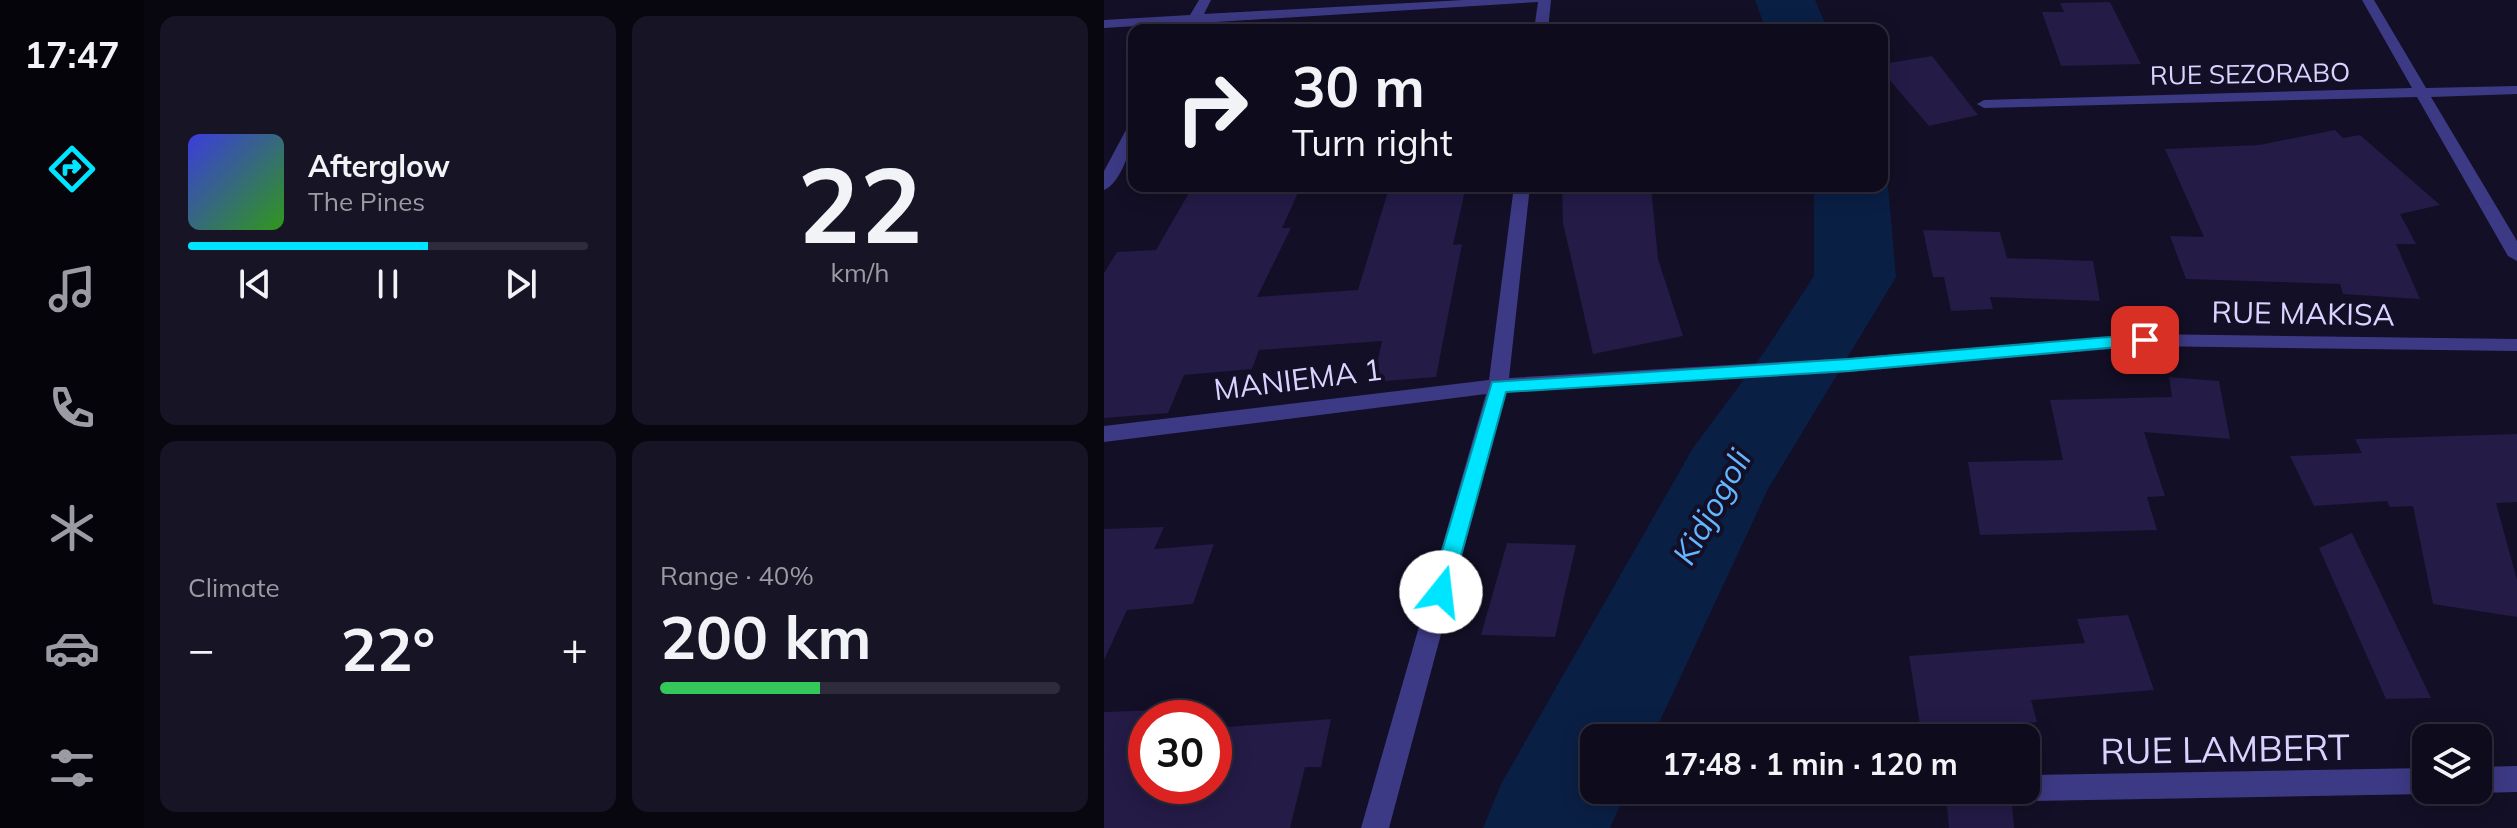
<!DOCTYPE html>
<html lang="en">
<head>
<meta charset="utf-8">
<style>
	body { margin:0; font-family:Mulish,sans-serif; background:#171425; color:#f1f3f6; height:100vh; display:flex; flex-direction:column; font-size:30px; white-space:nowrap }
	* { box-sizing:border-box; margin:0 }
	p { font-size:26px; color:#9b9ba3 }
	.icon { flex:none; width:44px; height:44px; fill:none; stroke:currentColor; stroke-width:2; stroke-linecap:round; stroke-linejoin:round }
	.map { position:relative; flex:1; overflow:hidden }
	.details { display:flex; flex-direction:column; gap:16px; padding:16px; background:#08060f; width:960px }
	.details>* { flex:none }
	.guide { position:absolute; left:24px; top:24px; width:760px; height:168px; border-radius:16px; box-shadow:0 4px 20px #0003,0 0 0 2px #2e2b3b; background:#0e0b1c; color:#f1f3f6; overflow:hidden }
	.tools { position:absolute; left:1308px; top:724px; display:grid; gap:16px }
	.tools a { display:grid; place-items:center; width:80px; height:80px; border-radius:16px; background:#0e0b1c; box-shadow:0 4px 20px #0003,0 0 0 2px #2e2b3b; font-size:40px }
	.speed { position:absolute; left:24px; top:700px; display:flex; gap:16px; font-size:40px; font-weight:700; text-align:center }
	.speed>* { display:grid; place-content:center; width:104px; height:104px; border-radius:50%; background:#0e0b1c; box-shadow:0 4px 20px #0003,0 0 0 2px #2e2b3b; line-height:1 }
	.speed .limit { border:12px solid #d22; background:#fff; color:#111 }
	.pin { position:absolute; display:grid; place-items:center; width:68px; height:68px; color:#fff; margin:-34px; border-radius:16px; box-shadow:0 4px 12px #0006 }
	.me { position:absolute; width:88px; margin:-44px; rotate:16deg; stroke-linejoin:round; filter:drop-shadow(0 0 6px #0008) }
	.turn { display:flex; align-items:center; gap:28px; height:168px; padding:0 32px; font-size:36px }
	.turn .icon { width:104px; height:104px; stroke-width:2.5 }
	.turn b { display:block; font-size:56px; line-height:68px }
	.big { font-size:60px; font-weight:700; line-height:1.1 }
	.details .card { flex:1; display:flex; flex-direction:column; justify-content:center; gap:12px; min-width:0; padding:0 28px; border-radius:16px; background:#171425 }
	.details .dial { align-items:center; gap:0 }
	.dial b { font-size:104px; line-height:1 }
	.song { display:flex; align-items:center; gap:24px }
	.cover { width:96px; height:96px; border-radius:12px; background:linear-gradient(135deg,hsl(240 70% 55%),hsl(110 70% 35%)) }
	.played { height:8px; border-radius:4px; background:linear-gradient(90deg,#00e5ff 60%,#2e2b3b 60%) }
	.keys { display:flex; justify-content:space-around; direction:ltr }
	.heat { display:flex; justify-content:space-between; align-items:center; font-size:44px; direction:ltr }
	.charge { height:12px; border-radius:6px; background:linear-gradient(90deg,#34c759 40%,#2e2b3b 0) }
	.details .tiles { flex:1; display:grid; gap:16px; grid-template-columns:repeat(2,1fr) }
	.trip { position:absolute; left:476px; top:724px; width:460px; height:80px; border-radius:16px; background:#0e0b1c; box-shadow:0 4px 20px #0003,0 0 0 2px #2e2b3b; font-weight:700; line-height:80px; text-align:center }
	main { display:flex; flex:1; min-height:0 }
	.dock { display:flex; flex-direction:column; width:144px; justify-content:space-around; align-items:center; background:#06040b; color:#9b9ba3 }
	.dock .icon { width:56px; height:56px }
	.dock .on { color:#00e5ff }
	.dock b { font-size:36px; color:#f1f3f6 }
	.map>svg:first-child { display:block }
</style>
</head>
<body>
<main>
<nav class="dock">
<b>17:47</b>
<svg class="icon on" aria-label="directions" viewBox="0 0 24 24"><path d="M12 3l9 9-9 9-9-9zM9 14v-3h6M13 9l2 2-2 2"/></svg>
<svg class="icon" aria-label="music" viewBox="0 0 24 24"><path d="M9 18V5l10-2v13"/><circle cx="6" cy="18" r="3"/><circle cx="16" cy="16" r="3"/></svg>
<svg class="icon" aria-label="phone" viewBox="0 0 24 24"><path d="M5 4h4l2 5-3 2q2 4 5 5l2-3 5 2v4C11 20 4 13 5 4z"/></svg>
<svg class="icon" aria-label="climate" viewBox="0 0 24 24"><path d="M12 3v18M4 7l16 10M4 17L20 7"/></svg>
<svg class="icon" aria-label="car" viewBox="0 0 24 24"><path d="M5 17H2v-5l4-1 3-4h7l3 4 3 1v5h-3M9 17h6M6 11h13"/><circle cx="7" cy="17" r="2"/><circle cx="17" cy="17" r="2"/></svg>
<svg class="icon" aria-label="filters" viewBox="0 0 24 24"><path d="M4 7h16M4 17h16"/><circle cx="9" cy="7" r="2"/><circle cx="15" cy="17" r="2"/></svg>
</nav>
<section class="details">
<div class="tiles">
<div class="card">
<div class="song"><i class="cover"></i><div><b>Afterglow</b><p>The Pines</p></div></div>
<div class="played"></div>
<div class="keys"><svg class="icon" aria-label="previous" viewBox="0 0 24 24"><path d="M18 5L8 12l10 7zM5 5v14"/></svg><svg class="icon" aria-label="pause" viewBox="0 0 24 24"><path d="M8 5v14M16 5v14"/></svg><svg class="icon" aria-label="next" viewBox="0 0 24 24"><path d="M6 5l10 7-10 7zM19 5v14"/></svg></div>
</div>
<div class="card dial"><b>22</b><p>km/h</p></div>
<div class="card"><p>Climate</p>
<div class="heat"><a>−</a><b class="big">22°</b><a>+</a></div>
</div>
<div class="card"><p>Range · 40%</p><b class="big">200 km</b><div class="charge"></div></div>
</div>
</section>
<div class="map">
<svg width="1413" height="828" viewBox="0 0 1413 828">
	<rect width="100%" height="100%" fill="#130f26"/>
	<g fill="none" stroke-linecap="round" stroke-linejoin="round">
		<path fill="#0a1f44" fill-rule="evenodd" d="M651 0H711L724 30H662Z
			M778 177 784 186 792 277 664 489 548 738H490V790H523L506 828H379L397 784 589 448 661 351 710 276V186H778Z"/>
	</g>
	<path fill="#241b47" d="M1006 2 1037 64 957 66 938 12H960L956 3Z
		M828 56 874 115 825 126 778 71V64Z
		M1231 130 1239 138 1256 135 1336 205 1296 214 1312 244H1292L1316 299 1239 294 1236 284 1082 279 1066 236 1100 237 1061 149 1155 145Z
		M89 186H197L178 228H187L153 297 254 290 285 188 362 186 349 245 358 244 332 377 269 382 278 341 155 350 148 369 80 375 64 413 0 418V273L13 252 52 250Z
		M458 186H547L554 259 579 336 489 354 459 223Z
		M819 230 896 232 903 258 989 261 996 301 886 297 889 309 847 311 840 277H829Z
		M1065 377 1115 381 1126 439 1040 432 1061 496 1043 497 1053 530 876 535 864 462 959 460 946 400 1068 397Z
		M1413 434V502L1392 503 1413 580V617L1329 604 1309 506 1286 507 1283 501 1210 506 1186 456 1258 453 1251 439Z
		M60 527 50 549 110 544 89 604 23 610 0 660V529Z
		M1248 533 1327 698 1282 699 1215 548Z
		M403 543 472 545 451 637 377 635Z
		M1024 615 1050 690 927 700 933 722 900 725 901 738H838L837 729 817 731 805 656 981 643 973 619Z
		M55 710 51 718H42V786H110V728L227 719 217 767H201L186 828H0V712Z
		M857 790H907L910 828H845L843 805 853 800Z"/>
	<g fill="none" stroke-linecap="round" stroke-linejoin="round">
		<path fill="#3d3a85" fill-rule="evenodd" d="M95 0H107L100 14 360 0H447L444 30H430L434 2 96 23 92 30H78L82 23 0 28V20L86 15Z
			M1258 0H1270L1322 88 1413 86V94L1327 97 1413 241V261L1404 256 1313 97 880 108 873 104 880 100 1308 88Z
			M30 125C30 143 17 184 0 190V171L22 130Z
			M410 186H426L405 378 745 358 1041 334 1413 339V351L1041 346 745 372 402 392 285 828H257L382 394 0 442V426L385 380Z
			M1413 766V792L1374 793 1367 790H1374V767Z
			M1322 768V790H1331L1322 794 922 801 913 797 910 790H922V775Z
			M710 790H854L850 799 841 803 722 805 713 801Z"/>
	</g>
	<path fill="#00e5ff" stroke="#0095a6" stroke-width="2" d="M1041 334 1050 340 1047 344 745 371 402 392 347 592 344 598 337 601 329 598 326 592 388 382 745 359Z"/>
	<g text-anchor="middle" stroke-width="8" stroke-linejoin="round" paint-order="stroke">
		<g font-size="26" fill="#d9d4ff" stroke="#130f26">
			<text transform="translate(1146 74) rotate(-1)" y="9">RUE SEZORABO</text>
		</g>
		<g font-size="30" fill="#d9d4ff" stroke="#130f26">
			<text transform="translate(1199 314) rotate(1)" y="10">RUE MAKISA</text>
			<text transform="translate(194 380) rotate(-7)" y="10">MANIEMA 1</text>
		</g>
		<g font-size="32" font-style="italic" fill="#62b6ff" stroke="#130f26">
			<text transform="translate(608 507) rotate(-61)" y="11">Kidjogoli</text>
		</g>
		<g font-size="36" fill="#d9d4ff" stroke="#130f26">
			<text transform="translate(1121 749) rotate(-1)" y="13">RUE LAMBERT</text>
		</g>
	</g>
</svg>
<div class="tools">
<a><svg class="icon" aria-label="layers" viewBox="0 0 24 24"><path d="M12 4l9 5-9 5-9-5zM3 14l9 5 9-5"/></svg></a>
</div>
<div class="speed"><div class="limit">30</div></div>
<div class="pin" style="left:1041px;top:340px;background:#d93025"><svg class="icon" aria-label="arrive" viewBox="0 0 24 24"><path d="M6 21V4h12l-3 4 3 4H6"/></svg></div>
<svg class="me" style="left:337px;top:592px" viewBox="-20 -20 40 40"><circle r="19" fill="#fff"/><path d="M0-13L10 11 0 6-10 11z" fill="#00e5ff"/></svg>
<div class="trip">17:48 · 1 min · 120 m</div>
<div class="guide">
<div class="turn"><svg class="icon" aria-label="right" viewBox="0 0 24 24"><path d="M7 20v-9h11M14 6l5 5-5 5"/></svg><div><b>30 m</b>Turn right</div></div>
</div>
</div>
</main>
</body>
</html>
